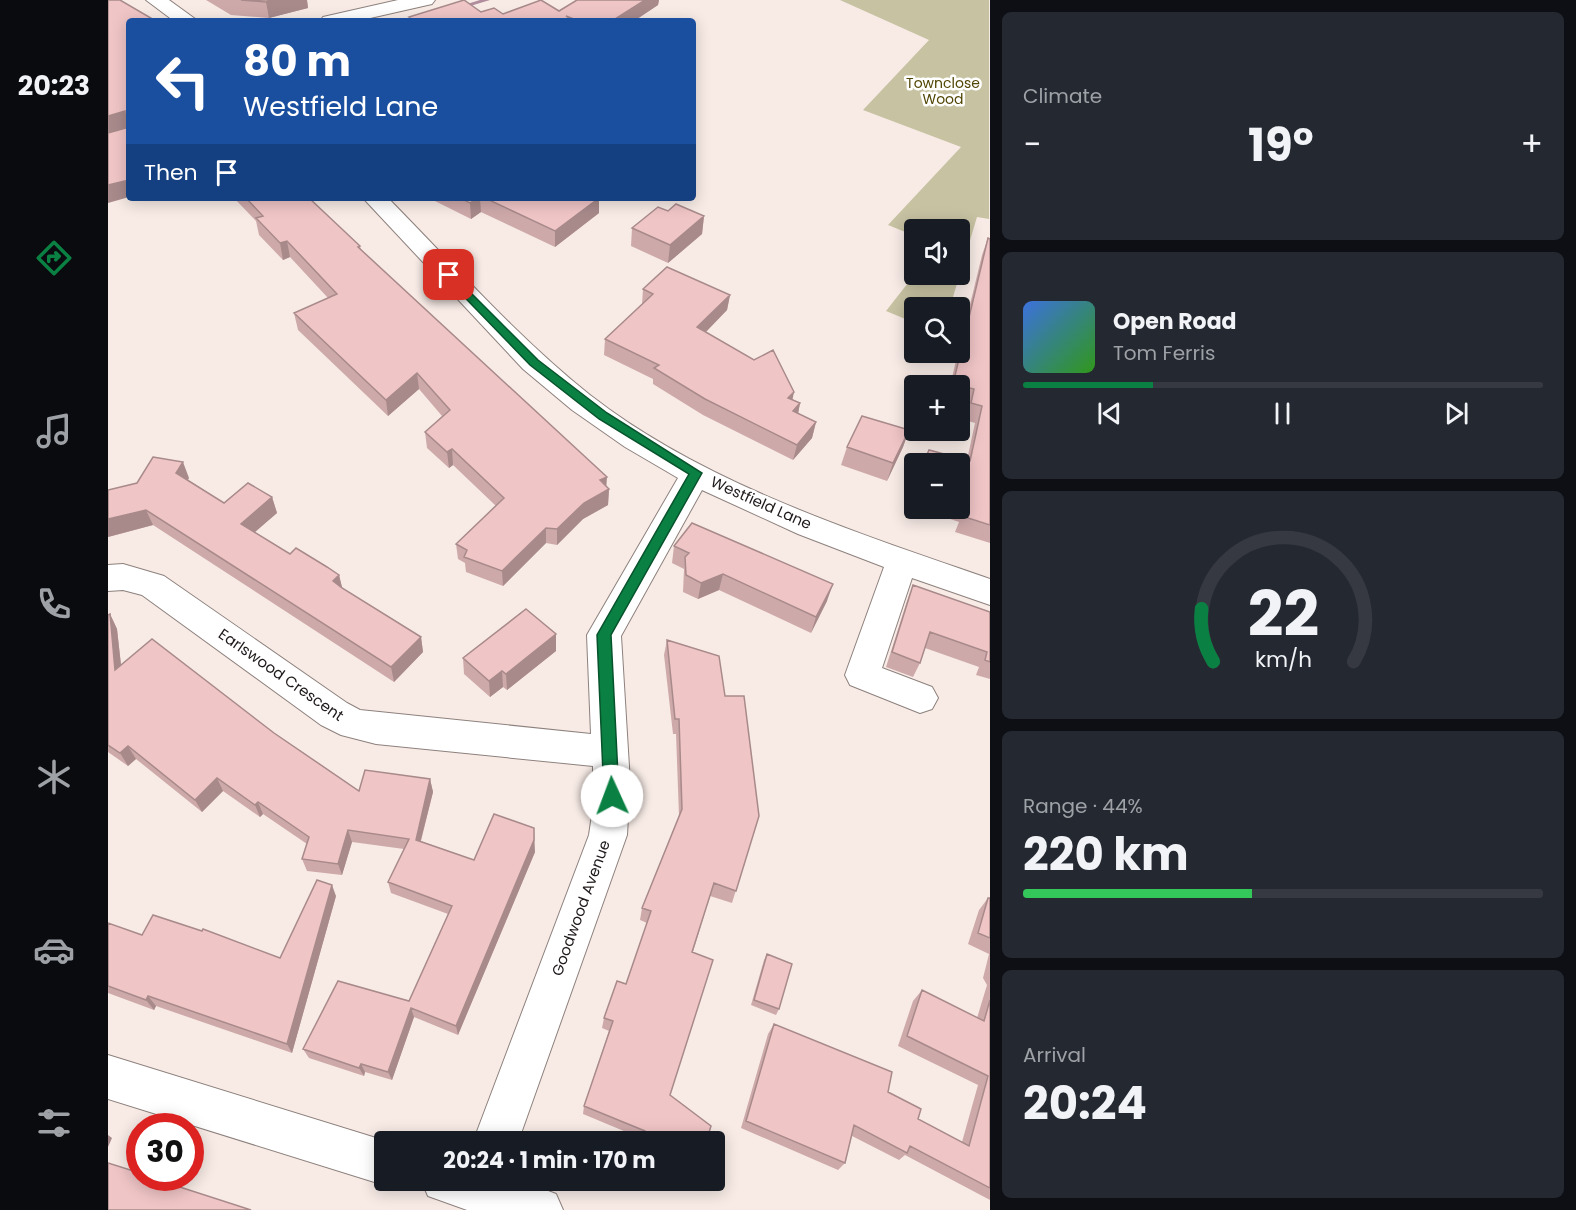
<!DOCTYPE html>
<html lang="en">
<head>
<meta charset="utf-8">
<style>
	body { margin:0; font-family:Poppins,sans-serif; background:#242831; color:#f1f3f6; height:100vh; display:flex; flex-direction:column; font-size:22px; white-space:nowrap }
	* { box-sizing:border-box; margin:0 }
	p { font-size:20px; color:#9ea1a6 }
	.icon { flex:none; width:33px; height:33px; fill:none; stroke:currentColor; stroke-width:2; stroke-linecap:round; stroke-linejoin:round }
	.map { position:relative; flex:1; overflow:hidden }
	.sheet { display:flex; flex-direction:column; gap:12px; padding:12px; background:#0d0f14; width:586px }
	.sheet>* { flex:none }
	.guide { position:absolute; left:18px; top:18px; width:570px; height:183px; border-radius:6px; box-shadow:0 3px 15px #0003; background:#1a4fa0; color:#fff; overflow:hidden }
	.fabs { position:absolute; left:796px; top:219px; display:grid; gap:12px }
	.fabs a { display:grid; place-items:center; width:66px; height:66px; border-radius:6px; background:#171b24; box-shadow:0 3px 15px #0003; font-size:30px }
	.speed { position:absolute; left:18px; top:1113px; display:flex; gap:12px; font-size:30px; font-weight:700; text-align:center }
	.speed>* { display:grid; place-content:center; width:78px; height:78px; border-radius:50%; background:#171b24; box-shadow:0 3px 15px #0003; line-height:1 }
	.speed .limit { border:9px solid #d22; background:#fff; color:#111 }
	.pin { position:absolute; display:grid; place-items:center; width:51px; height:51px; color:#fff; margin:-26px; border-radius:12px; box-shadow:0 3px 9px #0006 }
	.me { position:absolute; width:66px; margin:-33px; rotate:358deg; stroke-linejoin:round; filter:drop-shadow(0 0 4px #0008) }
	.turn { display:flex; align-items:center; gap:21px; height:126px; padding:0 18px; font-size:27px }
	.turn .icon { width:78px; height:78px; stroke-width:2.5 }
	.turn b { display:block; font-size:42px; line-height:51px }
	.then { display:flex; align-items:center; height:57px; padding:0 18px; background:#0003; gap:12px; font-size:22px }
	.big { font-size:45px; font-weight:700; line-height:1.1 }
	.sheet .card { flex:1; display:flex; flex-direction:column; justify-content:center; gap:9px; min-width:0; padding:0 21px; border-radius:9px; background:#242831 }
	.sheet .dial { align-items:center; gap:0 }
	.dial svg { height:156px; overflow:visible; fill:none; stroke:#363941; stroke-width:7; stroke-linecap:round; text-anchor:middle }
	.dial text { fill:#f1f3f6; stroke:none }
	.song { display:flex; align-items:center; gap:18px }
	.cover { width:72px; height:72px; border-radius:9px; background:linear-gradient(135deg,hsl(220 70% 55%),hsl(110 70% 35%)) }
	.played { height:6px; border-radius:3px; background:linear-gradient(90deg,#0b8043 25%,#363941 25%) }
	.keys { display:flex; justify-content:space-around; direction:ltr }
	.heat { display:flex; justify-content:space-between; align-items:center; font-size:33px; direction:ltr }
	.charge { height:9px; border-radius:4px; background:linear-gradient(90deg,#34c759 44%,#363941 0) }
	.trip { position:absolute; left:266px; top:1131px; width:351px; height:60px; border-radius:6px; background:#171b24; box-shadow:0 3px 15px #0003; font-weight:700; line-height:60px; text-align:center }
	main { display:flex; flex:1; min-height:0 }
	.tab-bar { display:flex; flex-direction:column; width:108px; justify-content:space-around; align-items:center; background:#090b0e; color:#9ea1a6 }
	.tab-bar .icon { width:42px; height:42px }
	.tab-bar .active { color:#0b8043 }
	.tab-bar b { font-size:27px; color:#f1f3f6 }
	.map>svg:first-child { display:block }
</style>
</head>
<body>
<main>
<nav class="tab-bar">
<b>20:23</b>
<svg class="icon active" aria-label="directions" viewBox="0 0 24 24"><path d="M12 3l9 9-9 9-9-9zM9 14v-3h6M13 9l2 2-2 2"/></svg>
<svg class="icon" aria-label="music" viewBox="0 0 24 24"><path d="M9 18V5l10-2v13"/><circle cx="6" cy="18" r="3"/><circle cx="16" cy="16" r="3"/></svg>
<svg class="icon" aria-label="phone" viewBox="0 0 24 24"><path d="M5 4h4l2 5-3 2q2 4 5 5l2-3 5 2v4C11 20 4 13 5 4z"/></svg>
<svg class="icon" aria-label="climate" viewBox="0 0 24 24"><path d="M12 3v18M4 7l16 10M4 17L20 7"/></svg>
<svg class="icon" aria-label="car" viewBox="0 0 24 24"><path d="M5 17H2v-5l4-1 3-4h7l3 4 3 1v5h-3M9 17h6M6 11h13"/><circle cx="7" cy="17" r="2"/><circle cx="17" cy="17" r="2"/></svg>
<svg class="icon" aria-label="filters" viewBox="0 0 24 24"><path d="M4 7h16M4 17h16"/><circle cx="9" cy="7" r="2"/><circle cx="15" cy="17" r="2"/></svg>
</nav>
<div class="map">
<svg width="882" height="1210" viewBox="0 0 882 1210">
	<rect width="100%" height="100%" fill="#f8ebe6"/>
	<path fill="#c7c2a2" d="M732 0H881V219L869 217 842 307 807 308V323L778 311 807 274H852V230H807V236L780 225 853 147 755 110 821 40Z"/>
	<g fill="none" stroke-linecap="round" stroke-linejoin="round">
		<path fill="#b08c9d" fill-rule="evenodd" d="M372 0H382L349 10 346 8Z"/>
		<g stroke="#8d817d" stroke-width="2">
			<path id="minor" d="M38 0H61L90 21H66Z
				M290 0H327L324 4 249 21H212L215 17Z
				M255 198H280C346 265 408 336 482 395 596 484 747 532 882 579V605L804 578 774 668 824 687 830 698 824 709 812 713 742 685 737 675 776 567 690 534 594 490 513 636 522 783 519 835 410 1142H365L481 835 485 808V766L268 744 233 735 213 725 34 595 15 590 0 591V565L15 564 56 576 239 703 252 710 483 734 479 635 570 478 517 447 464 410 415 369Z
				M0 1055 281 1142H276V1180H286L276 1185 0 1099Z
				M313 1180H412L448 1194 455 1210H359L320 1196Z"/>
		</g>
		<use href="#minor" fill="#fff" fill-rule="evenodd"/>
	</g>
	<path fill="#cea9aa" d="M98 0H199L200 8 161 18 123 15Z
		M469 0H551L550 5 526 21H302L301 17 373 12 395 14 451 11Z
		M126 198H201L252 246 253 250 501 489 500 505 475 519 449 545 438 543 395 586 358 572 357 563 350 559 348 544 388 506 345 465 341 468 319 448 317 432 334 416 311 389 280 416 190 330 186 313 220 298 182 257 175 260 151 235 148 221Z
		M324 198H491V213L447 247 373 212 363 219 327 201Z
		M560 211 596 216 594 234 560 263 523 246 524 228Z
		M880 238 882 239V543L847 532 851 522 810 508H852V464L859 460 867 423 856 420 859 406 852 404V386H842L850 352H852V346L874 255Z
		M535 289 622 295 619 310 598 332 684 399 692 403 690 414 708 422 704 438 685 460 595 415 545 384V379L496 355 497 339 534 304Z
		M801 430 795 447 779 481 733 465 739 447Z
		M81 478 80 480 116 503 164 497 169 513 146 532 182 554 231 575 234 588 313 637 315 652 286 682 45 525 0 537Z
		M807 483V508L799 505Z
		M566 546 719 601 703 633 611 590 590 599 575 592 576 569 564 563Z
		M805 585 882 612V679L868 675 871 667 817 648 812 663 805 677 778 667 799 601Z
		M2 614 9 629 13 665 166 733 251 791 322 779 325 792 313 841 366 860 427 852 350 1035 306 1017 284 1080 257 1072 256 1076 201 1058 195 1049 301 1001 340 914 283 893 280 882 296 849 244 842 234 875 199 871 194 859 199 844 155 814 152 817 115 791 94 812 28 759 20 766 0 752V615Z
		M559 640 617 696 651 816 624 903 602 896 585 952 562 1095 598 1142H537L535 1139 475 1114 476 1106 501 1031 494 1028 496 1018 518 984 539 923 532 920 534 908 571 816 568 734H565L556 655Z
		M448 651 399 690 395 687 382 697 356 674 355 658Z
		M228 896 184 1053 48 1006 46 1010 0 993V923L34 935 172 958Z
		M880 898H882V1200L797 1155 791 1160 744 1136 737 1163 730 1170 633 1128 660 1034 666 1024 780 1092 810 1119 854 1142 870 1085 790 1046 805 1001 814 990 869 1018 879 985 875 978 881 954 860 944 871 910Z
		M659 954 671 1009 668 1015 643 1005 656 960Z"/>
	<path fill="#a88a8b" d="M167 0H199L200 8 161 18 158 2Z
		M537 0H551L550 5 526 21H504Z
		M17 111 21 128 0 133V116Z
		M21 180V197L0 203V185Z
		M369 198H372L373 212 363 219 362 203Z
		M491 198V213L447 247V231Z
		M596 216 594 234 560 263 562 245Z
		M179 241 182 257 175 260 172 243Z
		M622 295 619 310 587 343 589 327Z
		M309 373 311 389 280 416 278 400Z
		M686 392 683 407 680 398Z
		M692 403 689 419 685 411Z
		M708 422 704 438 685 460 689 445Z
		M801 430 795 447 779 481 785 463Z
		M344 449 345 465 341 468 339 452Z
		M75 462 81 478 74 489 68 473Z
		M499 477 498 491 501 489 500 505 475 519 449 545V529L492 480Z
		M164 497 169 513 138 540 133 524Z
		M38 510 45 525 0 537V519Z
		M438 528V543L395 586 394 571Z
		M615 574 611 590 590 599 593 583Z
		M231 575 235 591 225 581Z
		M725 584 719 601 703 633 708 617Z
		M2 614 9 629 15 683 7 670Z
		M448 634V651L399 690 398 674Z
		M313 637 315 652 286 682 283 667Z
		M394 671 395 687 382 697 381 681Z
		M20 746 28 759 20 766 12 753Z
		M109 778 115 791 94 812 87 800Z
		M322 779 325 792 310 851 308 840Z
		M150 802 155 814 152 817 147 805Z
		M426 828 427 852 350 1035 348 1026Z
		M240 830 244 842 234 875 230 864Z
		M224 885 228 896 184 1053 179 1044Z
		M40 996 48 1006 46 1010 38 1000Z
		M303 1008 306 1017 284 1080 280 1072Z
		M253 1064 257 1072 256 1076 251 1068Z
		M0 1135 4 1138 0 1147Z"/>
	<path fill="#f0c5c6" stroke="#a88a8b" stroke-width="1.5" d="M0 0H12L48 21H21V180L0 185V133L18 128 17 111 0 116Z
		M133 0H167L158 2Z
		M356 0 373 12 386 8 395 14 433 0 451 11 469 0H537L504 21H471L458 16 466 21H307L301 17Z
		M138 198H201L252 246 250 247 499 477 492 480 501 489 476 503 449 529 438 528 394 571 356 557 359 550 348 544 396 498 344 449 339 452 317 432 342 410 309 373 278 400 186 313 229 294 179 241 172 243 148 218 155 216Z
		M352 198H369L362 203Z
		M377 198H491L447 231Z
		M568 204 596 216 562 245 524 228 550 207 560 211Z
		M880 238 882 239V525L854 516 858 506 852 504V464H815L821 450 862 461 874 406 863 403 866 389 845 384Z
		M559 267 622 295 589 327 646 360 665 350 686 392 680 398 692 403 685 411 708 422 689 445 597 399 546 368 551 365 497 339 545 294 535 289Z
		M754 416 801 430 785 463 739 447Z
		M45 457 75 462 68 473 116 503 140 483 164 497 133 524 182 554 188 548 219 567 231 575 225 581 234 588 313 637 283 667 38 510 0 519V490L29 483Z
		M584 523 725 584 708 617 615 574 593 583 578 575 577 557 581 553 566 546Z
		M805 585 882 612V662L877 660 879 652 822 632 812 663 784 652Z
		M418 609 448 634 398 674 394 671 381 681 355 658Z
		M2 614 7 670 44 639 166 733 251 791 257 770 322 779 308 840 366 860 386 814 426 828V840L348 1026 303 1008 280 1072 253 1064 251 1068 195 1049 230 981 301 1001 344 906 280 882 301 839 240 830 230 864 194 859 201 837 150 802 147 805 109 778 87 800 20 746 12 753 0 745V615Z
		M559 640 611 656 617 696H636L651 816 628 891 606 883 584 952 605 960 562 1095 603 1126 598 1142H550L537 1131 476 1106 505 1021 496 1018 509 981 518 984 543 911 534 908 574 809 571 719H567Z
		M209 880 224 885 179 1044 40 996 38 1000 0 986V923L34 935 45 915 94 931 95 929 172 958Z
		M880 898H882V938L870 933Z
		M659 954 684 964 671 1009 646 1000Z
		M814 990 876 1021 882 1000V1188L802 1146 799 1153 746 1125 737 1163 638 1121 666 1024 784 1072 780 1092 813 1109 810 1119 861 1146 880 1076 799 1036Z
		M0 1163 32 1173V1178H44L143 1210H0Z"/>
	<path fill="#0b8043" stroke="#07532c" stroke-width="1.5" d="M341 271 430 360 499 413 594 473 503 635 511 796 509 801 504 803 498 801 496 796 489 635 581 474 491 419 422 365 337 277 336 275Z"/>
	<g text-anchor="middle" stroke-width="5" stroke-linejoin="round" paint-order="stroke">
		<g font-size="14" fill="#514604" stroke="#fff">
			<text x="835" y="88">Townclose<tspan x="835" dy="16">Wood</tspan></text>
		</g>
		<g font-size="15" fill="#1f1a19" stroke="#fff">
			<text transform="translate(653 503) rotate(24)" y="5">Westfield Lane</text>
			<text transform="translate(173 675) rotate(35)" y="5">Earlswood Crescent</text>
			<text transform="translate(473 908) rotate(-70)" y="5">Goodwood Avenue</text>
		</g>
	</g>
</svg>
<div class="fabs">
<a><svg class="icon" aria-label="sound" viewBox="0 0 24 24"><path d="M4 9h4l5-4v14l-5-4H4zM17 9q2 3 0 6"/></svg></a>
<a><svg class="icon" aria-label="search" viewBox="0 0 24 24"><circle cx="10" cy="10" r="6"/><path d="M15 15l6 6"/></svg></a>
<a>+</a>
<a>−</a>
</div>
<div class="speed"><div class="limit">30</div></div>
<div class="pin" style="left:341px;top:275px;background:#d93025"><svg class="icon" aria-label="arrive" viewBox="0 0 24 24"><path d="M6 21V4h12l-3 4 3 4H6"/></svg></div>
<svg class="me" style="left:504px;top:796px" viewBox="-20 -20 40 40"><circle r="19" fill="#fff"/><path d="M0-13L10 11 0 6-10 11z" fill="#0b8043"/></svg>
<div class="trip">20:24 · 1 min · 170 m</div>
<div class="guide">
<div class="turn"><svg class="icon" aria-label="left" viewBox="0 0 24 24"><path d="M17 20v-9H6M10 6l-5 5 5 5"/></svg><div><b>80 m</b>Westfield Lane</div></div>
<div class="then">Then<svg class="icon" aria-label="arrive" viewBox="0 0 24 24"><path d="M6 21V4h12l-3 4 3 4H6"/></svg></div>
</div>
</div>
<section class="sheet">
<div class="card"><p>Climate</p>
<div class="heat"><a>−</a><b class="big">19°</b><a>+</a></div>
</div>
<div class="card">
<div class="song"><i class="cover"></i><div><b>Open Road</b><p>Tom Ferris</p></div></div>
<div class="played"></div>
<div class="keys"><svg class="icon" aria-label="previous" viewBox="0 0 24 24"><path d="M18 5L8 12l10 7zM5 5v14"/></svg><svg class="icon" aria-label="pause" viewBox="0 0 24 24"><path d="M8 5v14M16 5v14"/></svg><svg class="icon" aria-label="next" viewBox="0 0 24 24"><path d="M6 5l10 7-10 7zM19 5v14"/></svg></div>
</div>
<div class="card dial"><svg viewBox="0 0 100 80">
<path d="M14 69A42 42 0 1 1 86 69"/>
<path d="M14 69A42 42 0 0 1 8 42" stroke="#0b8043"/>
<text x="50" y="56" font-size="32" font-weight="700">22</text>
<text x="50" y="72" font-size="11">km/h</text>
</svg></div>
<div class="card"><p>Range · 44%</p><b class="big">220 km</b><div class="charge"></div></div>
<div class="card"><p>Arrival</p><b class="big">20:24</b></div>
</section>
</main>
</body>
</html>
